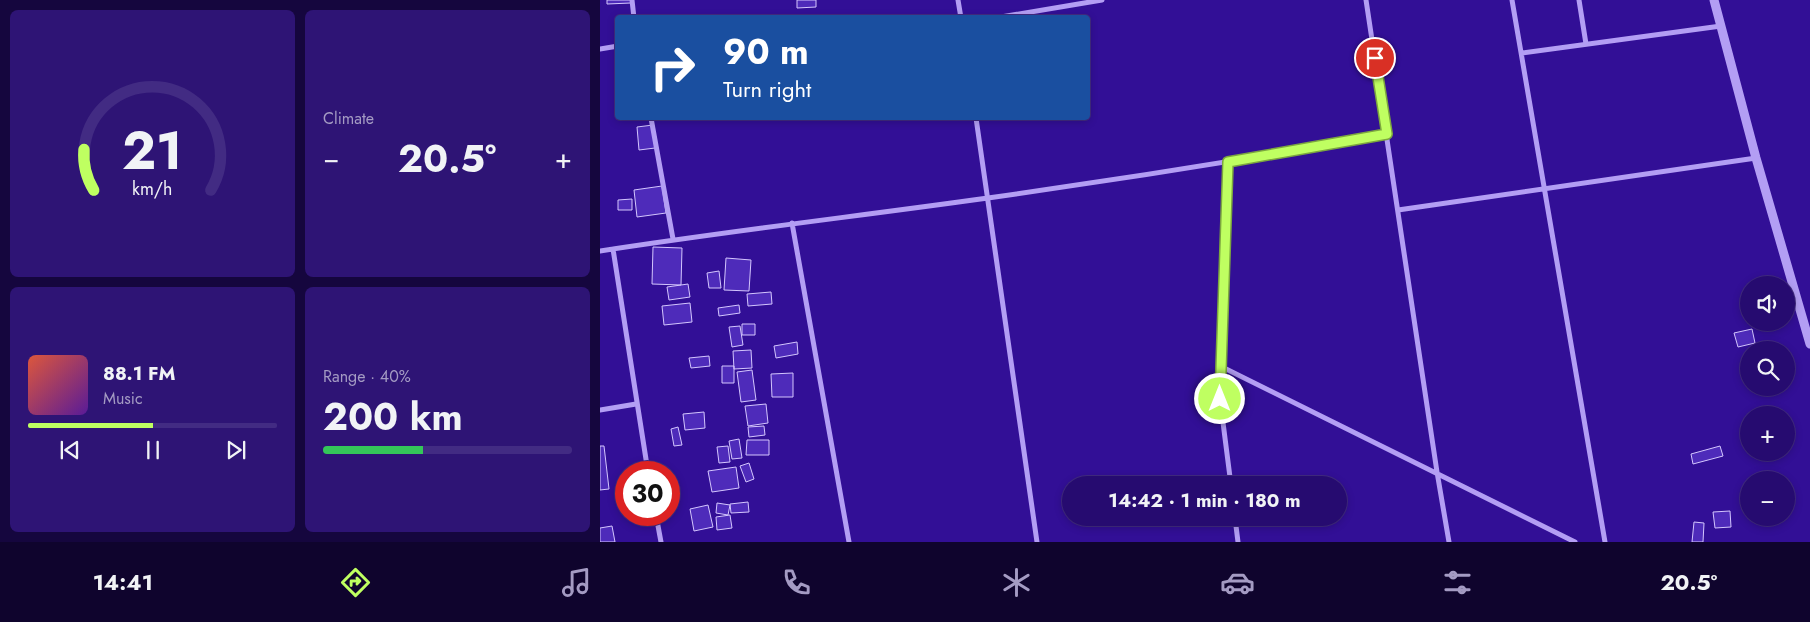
<!DOCTYPE html>
<html lang="en">
<head>
<meta charset="utf-8">
<style>
	body { margin:0; font-family:Jost,sans-serif; background:#2e1475; color:#f1f3f6; height:100vh; display:flex; flex-direction:column; font-size:19px; white-space:nowrap }
	* { box-sizing:border-box; margin:0 }
	p { font-size:16px; color:#a49bc3 }
	.icon { flex:none; width:28px; height:28px; fill:none; stroke:currentColor; stroke-width:2; stroke-linecap:round; stroke-linejoin:round }
	.map { position:relative; flex:1; overflow:hidden }
	.drawer { display:flex; flex-direction:column; gap:10px; padding:10px; background:#15063e; width:600px }
	.drawer>* { flex:none }
	.guide { position:absolute; left:15px; top:15px; width:475px; height:105px; border-radius:5px; box-shadow:0 2px 8px #0003,0 0 0 1px #422b83; background:#1a4fa0; color:#fff; overflow:hidden }
	.tools { position:absolute; left:1140px; top:276px; display:grid; gap:10px }
	.tools a { display:grid; place-items:center; width:55px; height:55px; border-radius:50%; background:#260b70; box-shadow:0 2px 8px #0003,0 0 0 1px #422b83; font-size:25px }
	.speed { position:absolute; left:15px; top:461px; display:flex; gap:10px; font-size:25px; font-weight:700; text-align:center }
	.speed>* { display:grid; place-content:center; width:65px; height:65px; border-radius:50%; background:#260b70; box-shadow:0 2px 8px #0003,0 0 0 1px #422b83; line-height:1 }
	.speed .limit { border:8px solid #d22; background:#fff; color:#111 }
	.pin { position:absolute; display:grid; place-items:center; width:42px; height:42px; color:#fff; margin:-21px; border:2px solid #fff; border-radius:50%; box-shadow:0 1px 5px #0007 }
	.me { position:absolute; width:55px; margin:-28px; rotate:0deg; stroke-linejoin:round; filter:drop-shadow(0 0 4px #0008) }
	.turn { display:flex; align-items:center; gap:18px; height:105px; padding:0 25px; font-size:22px }
	.turn .icon { width:65px; height:65px; stroke-width:2.5 }
	.turn b { display:block; font-size:35px; line-height:42px }
	.big { font-size:38px; font-weight:700; line-height:1.1 }
	.drawer .card { flex:1; display:flex; flex-direction:column; justify-content:center; gap:8px; min-width:0; padding:0 18px; border-radius:8px; background:#2e1475 }
	.drawer .dial { align-items:center; gap:0 }
	.dial svg { height:130px; overflow:visible; fill:none; stroke:#422b83; stroke-width:7; stroke-linecap:round; text-anchor:middle }
	.dial text { fill:#f1f3f6; stroke:none }
	.song { display:flex; align-items:center; gap:15px }
	.cover { width:60px; height:60px; border-radius:8px; background:linear-gradient(135deg,hsl(10 70% 55%),hsl(270 70% 35%)) }
	.played { height:5px; border-radius:2px; background:linear-gradient(90deg,#bfff61 50%,#422b83 50%) }
	.keys { display:flex; justify-content:space-around; direction:ltr }
	.heat { display:flex; justify-content:space-between; align-items:center; font-size:28px; direction:ltr }
	.charge { height:8px; border-radius:4px; background:linear-gradient(90deg,#34c759 40%,#422b83 0) }
	.drawer .tiles { flex:1; display:grid; gap:10px; grid-template-columns:repeat(2,1fr) }
	.trip { position:absolute; left:462px; top:476px; width:285px; height:50px; border-radius:25px; background:#260b70; box-shadow:0 2px 8px #0003,0 0 0 1px #422b83; font-weight:700; line-height:50px; text-align:center }
	.tabs { display:flex; height:80px; justify-content:space-around; align-items:center; background:#0f042d; color:#a49bc3 }
	.tabs .icon { width:35px; height:35px }
	.tabs .on { color:#bfff61 }
	.tabs b { font-size:22px; color:#f1f3f6 }
	main { display:flex; flex:1; min-height:0 }
	.map>svg:first-child { display:block }
</style>
</head>
<body>
<main>
<section class="drawer">
<div class="tiles">
<div class="card dial"><svg viewBox="0 0 100 80">
<path d="M14 69A42 42 0 1 1 86 69"/>
<path d="M14 69A42 42 0 0 1 8 44" stroke="#bfff61"/>
<text x="50" y="56" font-size="32" font-weight="700">21</text>
<text x="50" y="72" font-size="11">km/h</text>
</svg></div>
<div class="card"><p>Climate</p>
<div class="heat"><a>−</a><b class="big">20.5°</b><a>+</a></div>
</div>
<div class="card">
<div class="song"><i class="cover"></i><div><b>88.1 FM</b><p>Music</p></div></div>
<div class="played"></div>
<div class="keys"><svg class="icon" aria-label="previous" viewBox="0 0 24 24"><path d="M18 5L8 12l10 7zM5 5v14"/></svg><svg class="icon" aria-label="pause" viewBox="0 0 24 24"><path d="M8 5v14M16 5v14"/></svg><svg class="icon" aria-label="next" viewBox="0 0 24 24"><path d="M6 5l10 7-10 7zM19 5v14"/></svg></div>
</div>
<div class="card"><p>Range · 40%</p><b class="big">200 km</b><div class="charge"></div></div>
</div>
</section>
<div class="map">
<svg width="1210" height="542" viewBox="0 0 1210 542">
	<rect width="100%" height="100%" fill="#320f96"/>
	<path fill="#4e2bba" stroke="#d4c6fe" d="M7 0H31V3L7 4Z
		M197 0H216V7L197 8Z
		M53 125 55 148 39 150 37 127Z
		M62 186 66 213 37 217 34 190Z
		M32 199V210H18V200Z
		M53 247 82 248 81 285 52 284Z
		M126 258 151 260 149 291 124 290Z
		M119 271 121 288H109L107 273Z
		M88 284 90 297 69 300 67 287Z
		M171 292 172 304 148 306 147 294Z
		M90 303 92 322 64 325 62 306Z
		M139 305 140 313 119 316 118 308Z
		M142 324H155V335H142Z
		M140 326 143 345 132 347 129 327Z
		M1152 329 1155 343 1138 347 1134 333Z
		M197 342 198 354 176 358 174 346Z
		M151 350 152 368 134 369 133 351Z
		M109 356 110 366 91 368 89 358Z
		M122 366H134V383H122Z
		M152 370 156 400 141 402 137 372Z
		M193 373V397H172L171 374Z
		M166 404 168 423 148 426 145 406Z
		M104 412 105 428 85 430 83 414Z
		M164 426 165 435 149 437 148 427Z
		M78 427 82 445 74 446 71 429Z
		M139 439 142 458 132 459 129 441Z
		M147 440H169V455H146Z
		M0 446H4L9 489 0 490Z
		M128 446 130 462 119 463 117 447Z
		M1120 446 1123 456 1093 464 1091 454Z
		M149 463 154 479 146 482 140 466Z
		M136 467 139 488 112 492 108 471Z
		M1146 490H1149V516H1147Z
		M148 502 149 512 131 513 130 504Z
		M117 503 130 505 128 515 116 513Z
		M108 505 113 527 94 531 90 509Z
		M1130 511 1131 527 1115 528 1113 512Z
		M130 515 132 528 117 530 116 517Z
		M1094 522 1104 523 1103 542H1092Z
		M12 526 15 542H0V528Z"/>
	<g fill="none" stroke-linecap="round" stroke-linejoin="round">
		<path stroke="#b39ef4" stroke-width="5" d="M32 0 34 18
			M358 0 361 18
			M766 0 837 472 849 542
			M912 0 1005 542
			M979 0 986 44
			M395 18 502 0
			M0 49 18 46
			M922 53 1121 26
			M51 118 73 239
			M376 118 437 542
			M628 162 620 399 631 485
			M798 210 1156 158
			M192 223 249 542
			M13 249 48 472
			M0 251C129 231 259 216 388 198 522 179 655 158 787 135
			M620 366 975 542
			M0 410 36 404
			M56 515 61 542
			M635 518 638 542"/>
		<path stroke="#b39ef4" stroke-width="9" d="M1114 0 1156 158 1210 344"/>
	</g>
	<g fill="none" stroke-linecap="round" stroke-linejoin="round">
		<g stroke="#7ca63f" stroke-width="12">
			<path id="route" d="M620 399 628 162 787 134 775 58"/>
		</g>
		<use href="#route" stroke="#bfff61" stroke-width="9"/>
	</g>
</svg>
<div class="tools">
<a><svg class="icon" aria-label="sound" viewBox="0 0 24 24"><path d="M4 9h4l5-4v14l-5-4H4zM17 9q2 3 0 6"/></svg></a>
<a><svg class="icon" aria-label="search" viewBox="0 0 24 24"><circle cx="10" cy="10" r="6"/><path d="M15 15l6 6"/></svg></a>
<a>+</a>
<a>−</a>
</div>
<div class="speed"><div class="limit">30</div></div>
<div class="pin" style="left:775px;top:58px;background:#d93025"><svg class="icon" aria-label="arrive" viewBox="0 0 24 24"><path d="M6 21V4h12l-3 4 3 4H6"/></svg></div>
<svg class="me" style="left:620px;top:399px" viewBox="-20 -20 40 40"><circle r="17" fill="#bfff61" stroke="#fff" stroke-width="3"/><path d="M0-11L8 9 0 5-8 9z" fill="#fff"/></svg>
<div class="trip">14:42 · 1 min · 180 m</div>
<div class="guide">
<div class="turn"><svg class="icon" aria-label="right" viewBox="0 0 24 24"><path d="M7 20v-9h11M14 6l5 5-5 5"/></svg><div><b>90 m</b>Turn right</div></div>
</div>
</div>
</main>
<nav class="tabs">
<b>14:41</b>
<svg class="icon on" aria-label="directions" viewBox="0 0 24 24"><path d="M12 3l9 9-9 9-9-9zM9 14v-3h6M13 9l2 2-2 2"/></svg>
<svg class="icon" aria-label="music" viewBox="0 0 24 24"><path d="M9 18V5l10-2v13"/><circle cx="6" cy="18" r="3"/><circle cx="16" cy="16" r="3"/></svg>
<svg class="icon" aria-label="phone" viewBox="0 0 24 24"><path d="M5 4h4l2 5-3 2q2 4 5 5l2-3 5 2v4C11 20 4 13 5 4z"/></svg>
<svg class="icon" aria-label="climate" viewBox="0 0 24 24"><path d="M12 3v18M4 7l16 10M4 17L20 7"/></svg>
<svg class="icon" aria-label="car" viewBox="0 0 24 24"><path d="M5 17H2v-5l4-1 3-4h7l3 4 3 1v5h-3M9 17h6M6 11h13"/><circle cx="7" cy="17" r="2"/><circle cx="17" cy="17" r="2"/></svg>
<svg class="icon" aria-label="filters" viewBox="0 0 24 24"><path d="M4 7h16M4 17h16"/><circle cx="9" cy="7" r="2"/><circle cx="15" cy="17" r="2"/></svg>
<b>20.5°</b>
</nav>
</body>
</html>
